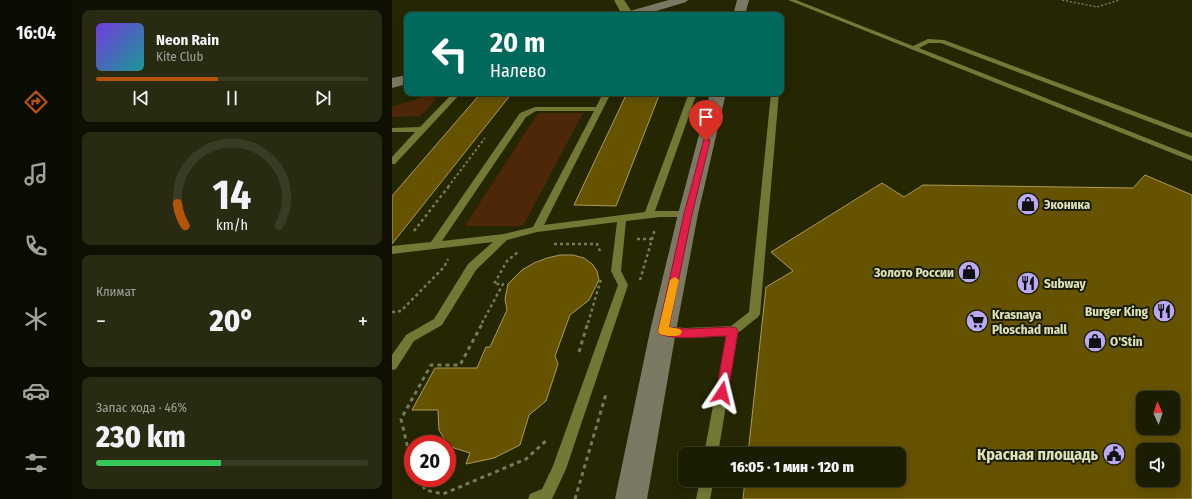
<!DOCTYPE html>
<html lang="ru">
<head>
<meta charset="utf-8">
<style>
	body { margin:0; font-family:"Fira Sans Condensed",sans-serif; background:#282a11; color:#f1f3f6; height:100vh; display:flex; flex-direction:column; font-size:15px; white-space:nowrap }
	* { box-sizing:border-box; margin:0 }
	p { font-size:13px; color:#a0a299 }
	.icon { flex:none; width:22px; height:22px; fill:none; stroke:currentColor; stroke-width:2; stroke-linecap:round; stroke-linejoin:round }
	.map { position:relative; flex:1; overflow:hidden }
	.panel { display:flex; flex-direction:column; gap:10px; padding:10px; background:#0f1001; width:320px }
	.panel>* { flex:none }
	.banner { position:absolute; left:12px; top:12px; width:380px; height:84px; border-radius:8px; box-shadow:0 2px 10px #0003,0 0 0 1px #393b24; background:#00695c; color:#fff; overflow:hidden }
	.needle { width:26px; rotate:357deg }
	.controls { position:absolute; left:744px; top:391px; display:grid; gap:8px }
	.controls a { display:grid; place-items:center; width:44px; height:44px; border-radius:8px; background:#1b1d02; box-shadow:0 2px 10px #0003,0 0 0 1px #393b24; font-size:20px }
	.speed { position:absolute; left:12px; top:435px; display:flex; gap:8px; font-size:20px; font-weight:700; text-align:center }
	.speed>* { display:grid; place-content:center; width:52px; height:52px; border-radius:50%; background:#1b1d02; box-shadow:0 2px 10px #0003,0 0 0 1px #393b24; line-height:1 }
	.speed .limit { border:6px solid #d22; background:#fff; color:#111 }
	.pin { position:absolute; display:grid; place-items:center; width:34px; height:34px; color:#fff; margin:-41px -17px; border-radius:50% 50% 50% 0; rotate:-45deg; box-shadow:0 0 4px #0007 }
	.pin .icon { rotate:45deg }
	.me { position:absolute; width:44px; margin:-22px; rotate:10deg; stroke-linejoin:round; filter:drop-shadow(0 0 3px #0008) }
	.turn { display:flex; align-items:center; gap:14px; height:84px; padding:0 20px; font-size:18px }
	.turn .icon { width:52px; height:52px; stroke-width:2.5 }
	.turn b { display:block; font-size:28px; line-height:34px }
	.big { font-size:30px; font-weight:800; line-height:1.1 }
	.panel .widget { flex:1; display:flex; flex-direction:column; justify-content:center; gap:6px; min-width:0; padding:0 14px; border-radius:8px; background:#282a11 }
	.panel .dial { align-items:center; gap:0 }
	.dial svg { height:104px; overflow:visible; fill:none; stroke:#393b24; stroke-width:7; stroke-linecap:round; text-anchor:middle }
	.dial text { fill:#f1f3f6; stroke:none }
	.song { display:flex; align-items:center; gap:12px }
	.cover { width:48px; height:48px; border-radius:6px; background:linear-gradient(135deg,hsl(260 70% 55%),hsl(180 70% 35%)) }
	.played { height:4px; border-radius:2px; background:linear-gradient(90deg,#b45309 45%,#393b24 45%) }
	.keys { display:flex; justify-content:space-around; direction:ltr }
	.heat { display:flex; justify-content:space-between; align-items:center; font-size:22px; direction:ltr }
	.charge { height:6px; border-radius:3px; background:linear-gradient(90deg,#34c759 46%,#393b24 0) }
	.trip { position:absolute; left:286px; top:447px; width:228px; height:40px; border-radius:8px; background:#1b1d02; box-shadow:0 2px 10px #0003,0 0 0 1px #393b24; font-weight:800; line-height:40px; text-align:center }
	main { display:flex; flex:1; min-height:0 }
	.dock { display:flex; flex-direction:column; width:72px; justify-content:space-around; align-items:center; background:#0b0c01; color:#a0a299 }
	.dock .icon { width:28px; height:28px }
	.dock .current { color:#b45309 }
	.dock b { font-size:18px; color:#f1f3f6 }
	.map>svg:first-child { display:block }
</style>
</head>
<body>
<main>
<nav class="dock">
<b>16:04</b>
<svg class="icon current" aria-label="directions" viewBox="0 0 24 24"><path d="M12 3l9 9-9 9-9-9zM9 14v-3h6M13 9l2 2-2 2"/></svg>
<svg class="icon" aria-label="music" viewBox="0 0 24 24"><path d="M9 18V5l10-2v13"/><circle cx="6" cy="18" r="3"/><circle cx="16" cy="16" r="3"/></svg>
<svg class="icon" aria-label="phone" viewBox="0 0 24 24"><path d="M5 4h4l2 5-3 2q2 4 5 5l2-3 5 2v4C11 20 4 13 5 4z"/></svg>
<svg class="icon" aria-label="climate" viewBox="0 0 24 24"><path d="M12 3v18M4 7l16 10M4 17L20 7"/></svg>
<svg class="icon" aria-label="car" viewBox="0 0 24 24"><path d="M5 17H2v-5l4-1 3-4h7l3 4 3 1v5h-3M9 17h6M6 11h13"/><circle cx="7" cy="17" r="2"/><circle cx="17" cy="17" r="2"/></svg>
<svg class="icon" aria-label="filters" viewBox="0 0 24 24"><path d="M4 7h16M4 17h16"/><circle cx="9" cy="7" r="2"/><circle cx="15" cy="17" r="2"/></svg>
</nav>
<section class="panel">
<div class="widget">
<div class="song"><i class="cover"></i><div><b>Neon Rain</b><p>Kite Club</p></div></div>
<div class="played"></div>
<div class="keys"><svg class="icon" aria-label="previous" viewBox="0 0 24 24"><path d="M18 5L8 12l10 7zM5 5v14"/></svg><svg class="icon" aria-label="pause" viewBox="0 0 24 24"><path d="M8 5v14M16 5v14"/></svg><svg class="icon" aria-label="next" viewBox="0 0 24 24"><path d="M6 5l10 7-10 7zM19 5v14"/></svg></div>
</div>
<div class="widget dial"><svg viewBox="0 0 100 80">
<path d="M14 69A42 42 0 1 1 86 69"/>
<path d="M14 69A42 42 0 0 1 8 52" stroke="#b45309"/>
<text x="50" y="56" font-size="32" font-weight="700">14</text>
<text x="50" y="72" font-size="11">km/h</text>
</svg></div>
<div class="widget"><p>Климат</p>
<div class="heat"><a>−</a><b class="big">20°</b><a>+</a></div>
</div>
<div class="widget"><p>Запас хода · 46%</p><b class="big">230 km</b><div class="charge"></div></div>
</section>
<div class="map">
<svg width="800" height="499" viewBox="0 0 800 499">
	<rect width="100%" height="100%" fill="#242702"/>
	<path fill="#4e2708" d="M34 96 43 97 42 102 28 116 0 117V107Z
		M146 113H191L131 226H73Z"/>
	<path fill="#665300" stroke="#ae9a55" fill-rule="evenodd" d="M89 93H120L0 244V196Z
		M235 93H268L224 206 182 205Z
		M753 175 800 195V499H351L353 480H507V454H356L374 287 401 271 379 252 490 183 512 197 531 185 741 188ZM751 398H781V428H751ZM751 450H781V480H751Z
		M168 255H181L192 258 200 264 205 271 207 280 197 300 178 315 163 356 166 364 154 401 137 415 128 445 102 458 74 464 78 453 62 448 53 440 47 430 46 410H20L43 368H85L94 347H98L115 310 113 299 116 284 130 270 142 263 155 258Z"/>
	<g fill="none" stroke-linecap="round" stroke-linejoin="round">
		<path stroke="#777b57" stroke-width="1.5" stroke-dasharray="2 2" stroke-linecap="butt" d="M670 0 705 7 727 0"/>
		<path stroke="#777b57" stroke-width="2" stroke-dasharray="2.5 2.5" stroke-linecap="butt" d="M56 187 93 138"/>
		<path stroke="#777b57" stroke-width="2.5" stroke-dasharray="3 3" stroke-linecap="butt" d="M22 231 57 186
			M245 239H260
			M162 244H205L208 251
			M248 280 263 229
			M0 312 9 311 52 267 56 259
			M90 323 111 284H102L115 261 127 251
			M196 323 209 279"/>
		<path stroke="#777b57" stroke-width="3" stroke-dasharray="4 4" stroke-linecap="butt" d="M187 352 196 322
			M21 461 16 449 9 419 39 365H68L91 322
			M28 478 33 490 51 494 134 459 156 439
			M183 499 214 394"/>
		<path fill="#737935" fill-rule="evenodd" d="M396 0H404L521 46 536 39 552 40 800 133V138L549 43H537L527 48 800 156V161Z
			M389 24 392 26V32L389 34Z
			M61 93H69L3 164H0V157L23 132H0V128L28 127Z
			M211 93H219L152 225 253 212 297 93H305L263 211H296L301 214 296 217H268L234 221 229 271 236 285 174 469 160 499H136L138 494 150 489 161 466 226 285 219 271 225 222 145 232 115 240 84 270 50 325 22 341 4 369 0 370V355L14 335 42 319 76 264 101 242 0 254V246L39 242 128 113 143 107H204ZM144 111H202L141 227 112 234 50 241 134 117Z
			M379 93H387L368 314 366 317 346 333 326 454H312L334 336C313 337 287 341 267 334L265 331 267 328 271 326 293 328 339 326 357 312Z
			M308 480H322L318 499H304Z"/>
		<path fill="#737935" fill-rule="evenodd" d="M222 0H232L242 15H230Z"/>
		<path fill="#7b7963" fill-rule="evenodd" d="M277 0H296L294 2 251 15H232L234 12Z
			M345 0H357L353 15H341Z
			M15 75V84L0 88V78Z
			M318 93H334L306 214 284 331 255 499H223L258 331 286 214Z"/>
	</g>
	<path fill="#e11d48" stroke="#92132f" d="M312 139H317L318 141 300 214 277 327 293 329 340 327 344 328 346 331 336 393 334 396 330 398 326 396 324 393 334 336C313 336 288 341 267 334L266 331 292 214Z"/>
	<path fill="#f59e0b" d="M283 277 287 280 277 327 288 329 290 332 288 335C282 337 274 336 267 334L266 331 278 280Z"/>
	<defs>
		<g id="shop-disc" transform="scale(1.15)"><circle r="9.5" fill="#baaaf6" stroke="#1b1d00"/><path d="M-5-2.5h2.3a2.7 3.5 0 0 1 5.4 0H5L5.5 6h-11ZM-1.5-2.5h3a1.5 2.3 0 0 0-3 0Z" fill="#111"/></g>
		<g id="restaurant-disc" transform="scale(1.15)"><circle r="9.5" fill="#baaaf6" stroke="#1b1d00"/><path d="M-5-6h1v4h1v-4h1v4h1v-4h1v5L-1.5 .5V6h-2V.5L-5-1ZM5-6V6H3V1.5H1.5Q1.5-4 5-6Z" fill="#111"/></g>
		<g id="supermarket-disc" transform="scale(1.15)"><circle r="9.5" fill="#baaaf6" stroke="#1b1d00"/><path d="M-6-5.5h2.5l.6 2H6L4.5 2H-2.5L-4.4-4H-6ZM-1.5 3.2a1.3 1.3 0 1 0 .1 0ZM3 3.2a1.3 1.3 0 1 0 .1 0Z" fill="#111"/></g>
		<g id="civic-disc" transform="scale(1.15)"><circle r="9.5" fill="#baaaf6" stroke="#1b1d00"/><path d="M-.6-6.5H3V-4.5H.6V-3L4-1V1h2V6H-6V1h2V-1L-.6-3ZM-1.2 2.5V6h2.4V2.5Z" fill="#111"/></g>
	</defs>
	<g fill-rule="evenodd">
		<use href="#shop-disc" x="636" y="204"/>
		<use href="#shop-disc" x="577" y="272"/>
		<use href="#restaurant-disc" x="636" y="283"/>
		<use href="#restaurant-disc" x="772" y="311"/>
		<use href="#supermarket-disc" x="585" y="321"/>
		<use href="#shop-disc" x="703" y="341"/>
		<use href="#civic-disc" x="722" y="454"/>
	</g>
	<g text-anchor="middle" stroke-width="4" stroke-linejoin="round" paint-order="stroke">
		<g font-size="13" font-weight="bold" fill="#dde1bf" stroke="#1b1d00" text-anchor="start">
			<text x="652" y="209">Эконика</text>
			<text x="562" y="277" text-anchor="end">Золото России</text>
			<text x="652" y="288">Subway</text>
			<text x="756" y="316" text-anchor="end">Burger King</text>
			<text x="600" y="319">Krasnaya<tspan x="600" dy="15">Ploschad mall</tspan></text>
			<text x="718" y="346">O'Stin</text>
		</g>
		<g font-size="16" font-weight="bold" fill="#dde1bf" stroke="#1b1d00" text-anchor="end">
			<text x="706" y="460">Красная площадь</text>
		</g>
	</g>
</svg>
<div class="controls">
<a><svg class="needle" viewBox="-14 -14 28 28"><path d="M0-13l5 13h-10z" fill="#e53935"/><path d="M0 13l5-13h-10z" fill="#a0a299"/></svg></a>
<a><svg class="icon" aria-label="sound" viewBox="0 0 24 24"><path d="M4 9h4l5-4v14l-5-4H4zM17 9q2 3 0 6"/></svg></a>
</div>
<div class="speed"><div class="limit">20</div></div>
<div class="pin" style="left:314px;top:141px;background:#d93025"><svg class="icon" aria-label="arrive" viewBox="0 0 24 24"><path d="M6 21V4h12l-3 4 3 4H6"/></svg></div>
<svg class="me" style="left:330px;top:393px" viewBox="-20 -20 40 40"><path d="M0-17L14 15 0 8-14 15z" fill="#e11d48" stroke="#fff" stroke-width="4"/></svg>
<div class="trip">16:05 · 1 мин · 120 m</div>
<div class="banner">
<div class="turn"><svg class="icon" aria-label="left" viewBox="0 0 24 24"><path d="M17 20v-9H6M10 6l-5 5 5 5"/></svg><div><b>20 m</b>Налево</div></div>
</div>
</div>
</main>
</body>
</html>
